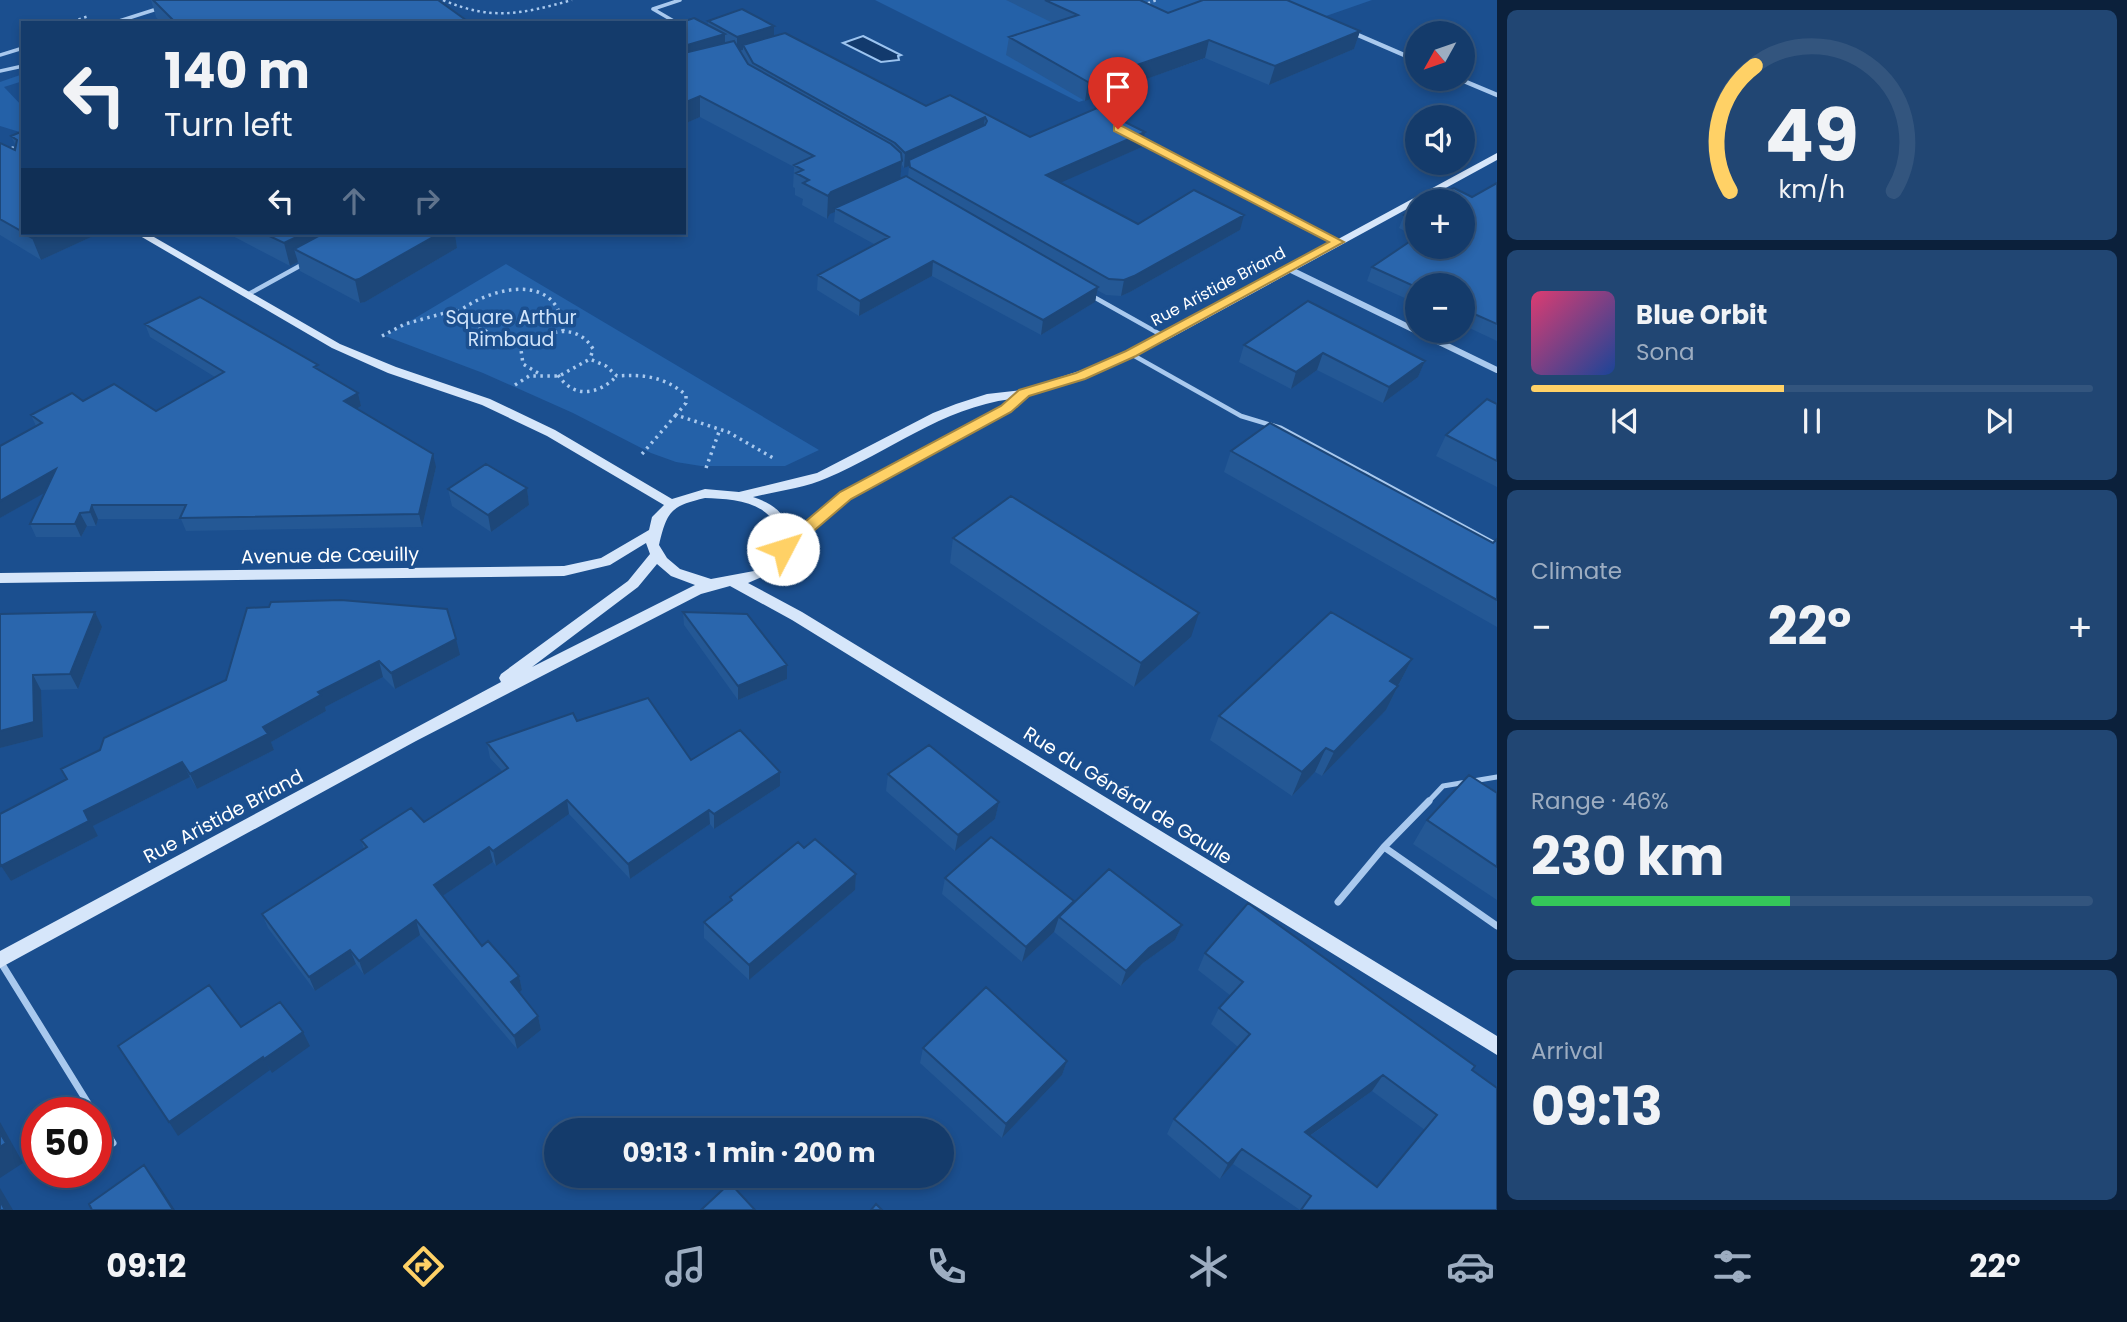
<!DOCTYPE html>
<html lang="en">
<head>
<meta charset="utf-8">
<style>
	body { margin:0; font-family:Poppins,sans-serif; background:#214673; color:#f1f3f6; height:100vh; display:flex; flex-direction:column; font-size:26px; white-space:nowrap }
	* { box-sizing:border-box; margin:0 }
	p { font-size:23px; color:#9dadc1 }
	.icon { flex:none; width:38px; height:38px; fill:none; stroke:currentColor; stroke-width:2; stroke-linecap:round; stroke-linejoin:round }
	.map { position:relative; flex:1; overflow:hidden }
	.drawer { display:flex; flex-direction:column; gap:10px; padding:10px; background:#0b203b; width:630px }
	.drawer>* { flex:none }
	.top-card { position:absolute; left:21px; top:21px; width:665px; height:214px; border-radius:0px; box-shadow:0 4px 10px #0003,0 0 0 2px #33557e; background:#143b6b; color:#f1f3f6; overflow:hidden }
	.needle { width:46px; rotate:230deg }
	.controls { position:absolute; left:1405px; top:21px; display:grid; gap:14px }
	.controls a { display:grid; place-items:center; width:70px; height:70px; border-radius:50%; background:#143b6b; box-shadow:0 4px 10px #0003,0 0 0 2px #33557e; font-size:35px }
	.speed { position:absolute; left:21px; top:1097px; display:flex; gap:14px; font-size:35px; font-weight:700; text-align:center }
	.speed>* { display:grid; place-content:center; width:91px; height:91px; border-radius:50%; background:#143b6b; box-shadow:0 4px 10px #0003,0 0 0 2px #33557e; line-height:1 }
	.speed .limit { border:10px solid #d22; background:#fff; color:#111 }
	.pin { position:absolute; display:grid; place-items:center; width:60px; height:60px; color:#fff; margin:-72px -30px; border-radius:50% 50% 50% 0; rotate:-45deg; box-shadow:0 0 7px #0007 }
	.pin .icon { rotate:45deg }
	.me { position:absolute; width:77px; margin:-38px; rotate:50deg; stroke-linejoin:round; filter:drop-shadow(0 0 5px #0008) }
	.turn { display:flex; align-items:center; gap:24px; height:147px; padding:0 28px; font-size:32px }
	.turn .icon { width:91px; height:91px; stroke-width:2.5 }
	.turn b { display:block; font-size:49px; line-height:60px }
	.lanes { display:flex; align-items:center; height:66px; padding:0 28px; background:#0003; justify-content:center; gap:35px; direction:ltr }
	.lanes .off { opacity:.35 }
	.big { font-size:52px; font-weight:700; line-height:1.1 }
	.drawer .tile { flex:1; display:flex; flex-direction:column; justify-content:center; gap:10px; min-width:0; padding:0 24px; border-radius:10px; background:#214673 }
	.drawer .dial { align-items:center; gap:0 }
	.dial svg { height:182px; overflow:visible; fill:none; stroke:#33557e; stroke-width:7; stroke-linecap:round; text-anchor:middle }
	.dial text { fill:#f1f3f6; stroke:none }
	.song { display:flex; align-items:center; gap:21px }
	.cover { width:84px; height:84px; border-radius:10px; background:linear-gradient(135deg,hsl(340 70% 55%),hsl(220 70% 35%)) }
	.played { height:7px; border-radius:4px; background:linear-gradient(90deg,#ffd166 45%,#33557e 45%) }
	.keys { display:flex; justify-content:space-around; direction:ltr }
	.heat { display:flex; justify-content:space-between; align-items:center; font-size:38px; direction:ltr }
	.charge { height:10px; border-radius:5px; background:linear-gradient(90deg,#34c759 46%,#33557e 0) }
	.trip { position:absolute; left:544px; top:1118px; width:410px; height:70px; border-radius:35px; background:#143b6b; box-shadow:0 4px 10px #0003,0 0 0 2px #33557e; font-weight:700; line-height:70px; text-align:center }
	.tabs { display:flex; height:112px; justify-content:space-around; align-items:center; background:#08182b; color:#9dadc1 }
	.tabs .icon { width:49px; height:49px }
	.tabs .on { color:#ffd166 }
	.tabs b { font-size:32px; color:#f1f3f6 }
	main { display:flex; flex:1; min-height:0 }
	.map>svg:first-child { display:block }
</style>
</head>
<body>
<main>
<div class="map">
<svg width="1497" height="1210" viewBox="0 0 1497 1210">
	<rect width="100%" height="100%" fill="#1b4f8f"/>
	<path fill="#2461a8" d="M875 0H1372L1079 102Z
		M23 74V81L4 87 23 107V133L0 126V82Z
		M506 264 819 450 785 466H701L676 462 651 453 573 413 483 373 385 336Z"/>
	<path fill="#123a6d" stroke="#9cc4f0" stroke-width="2" d="M863 36 901 55 898 56 899 60 881 62 843 43Z"/>
	<g fill="none" stroke-linecap="round" stroke-linejoin="round">
		<path stroke="#a9c9ee" stroke-width="2.5" stroke-dasharray="2.5 3.5" stroke-linecap="butt" d="M443 0C492 21 522 14 572 0
			M1142 5 1157 0
			M67 23 89 16
			M0 152 23 144"/>
		<path stroke="#a9c9ee" stroke-width="3.5" stroke-dasharray="2.5 4.5" stroke-linecap="butt" d="M382 336 405 324 459 309
			M527 344 490 334 458 312C492 286 560 271 563 331
			M538 373 523 364 521 350C542 332 576 320 593 349L590 359
			M558 375C574 399 598 395 617 376
			M515 385 529 376H559L590 359 606 366 617 376C644 374 665 377 686 395V403L676 415 728 432 775 459
			M642 454 676 415
			M706 468 720 429"/>
		<path stroke="#a9c9ee" stroke-width="3.5" d="M113 23 160 8
			M677 23 653 9 680 0
			M0 55 23 48
			M0 71 23 66
			M1138 139 1280 212"/>
		<path stroke="#a9c9ee" stroke-width="4.5" d="M1276 210 1338 242
			M247 295 305 263
			M1092 296 1165 337
			M1131 354 1241 416 1281 428 1368 475"/>
		<path stroke="#a9c9ee" stroke-width="5" d="M1364 473 1497 545
			M1427 803 1443 786 1497 777"/>
		<path stroke="#a9c9ee" stroke-width="7" d="M1429 801 1384 847 1497 926
			M1338 902 1384 847
			M0 961 94 1113
			M96 1116 113 1143"/>
		<path stroke="#a9c9ee" stroke-width="4.5" d="M1351 32 1418 61
			M1459 79 1497 95"/>
		<path stroke="#a9c9ee" stroke-width="6" d="M1289 269 1497 370"/>
		<path fill="#d6e6fa" fill-rule="evenodd" d="M1497 153V160L1422 201H1418V203L1169 339 1108 368 1028 396 1010 412 850 498 786 553 779 566 771 573 748 583 802 612 1497 1036V1055L792 620 730 586 701 594 416 741 0 968V951L501 682 499 678 501 674 628 581 650 554 646 543 610 565 564 576 0 583V573L564 566 601 558 649 530 652 517 664 505 547 436 482 405 388 373 332 348 135 233H147L340 344 396 367 490 399 555 430 672 499 705 489 739 492 817 473 933 413 956 404 987 394 1022 390 1100 364 1161 335ZM1011 399 1002 406 840 492 791 534C785 513 774 504 753 497 777 491 805 488 827 478 889 452 942 408 1011 399ZM705 498C728 499 761 500 775 523 777 527 778 535 779 540L769 560 754 571 711 579 680 569 667 558 659 545C667 511 671 506 705 498ZM657 564 671 576 695 585 532 667 638 587Z"/>
	</g>
	<path fill="#245895" fill-rule="evenodd" d="M151 0H438L470 23H161L156 17Z
		M1006 0H1140L1168 13 1360 31 1354 49 1269 85 1205 58 1085 101 1006 55 1009 37 1053 23Z
		M708 21 774 26V36L926 106 950 95 1030 137 1142 147 1061 182 1138 224 1240 230 1130 292 1121 296 1106 295 1097 290 1095 302 1041 335 932 276 859 316 817 290 818 275 874 244 834 222 835 212 830 214 827 219 802 205 803 199 795 195V188L793 187 794 167 700 117 684 124V23L708 25ZM902 165 904 168 909 166 908 177 900 178Z
		M23 131 100 233 41 260 0 235V143L15 150 16 146 11 136Z
		M1497 183V341L1463 325V285H1418V304L1367 281 1372 267 1416 237 1399 228 1404 215 1418 208V247L1472 197Z
		M227 233H458L455 234 457 248 365 302 360 303 300 271 298 262 290 266Z
		M145 324 320 370 358 393 361 406 357 408 436 467 422 527 186 531 181 519H98L96 526H87L81 537H36L30 524 45 492 0 518 36 426 31 415 83 401 156 411 215 377 150 337Z
		M1244 345 1425 361 1418 377 1383 403 1317 370 1291 389 1239 362Z
		M1497 404V487L1436 456 1446 435Z
		M1231 451 1493 543 1497 539V627L1224 472Z
		M527 488 529 505 491 532 452 506 448 489Z
		M953 538 1191 637 1134 687 950 563Z
		M247 608 460 655 395 689 383 677 325 707 326 711 271 742 274 750 197 789 190 777 93 826 98 836 11 881 1 866 67 779 100 750 226 680Z
		M683 612 787 679 738 700 684 625Z
		M0 614 102 627 78 689 41 690 43 737 0 748Z
		M1412 659 1386 710 1322 776 1315 772 1292 796 1210 740 1219 716Z
		M577 721 691 760 780 786 714 829 710 824 630 879 569 814 496 866 493 862 442 896 482 946 519 976 522 990 519 992 538 1016 541 1030 517 1049 420 935 364 975 356 964 315 991 268 928 262 914 364 849 361 840 424 822 502 771 490 758 487 743Z
		M888 774 999 802 995 819 955 851 886 791Z
		M1497 793V900L1413 844 1427 820Z
		M804 848 856 874 855 890 749 980 704 938V922L730 902V897Z
		M945 878 1074 901 1182 925 1175 940 1143 963 1121 986 1054 932 1022 962 942 894Z
		M1205 953 1472 1070 1497 1210H1300L1233 1164 1220 1179 1167 1134 1174 1119 1238 1047 1211 1024 1219 1008 1231 996 1198 970ZM1372 1091 1425 1130 1377 1187 1310 1136Z
		M923 1048 1067 1061 1062 1075 1002 1138 920 1063Z"/>
	<path fill="#1d4779" d="M774 26V41L743 45V50L737 51V37Z
		M1360 31 1354 49 1269 85 1275 66Z
		M725 34V55L684 66V46Z
		M1209 40 1205 58 1085 101 1088 82Z
		M700 96V117L684 124V103Z
		M985 117 983 132 909 160V166L904 168 905 153Z
		M1145 132 1142 147 1044 190 1046 175Z
		M902 161 900 182 835 208V212L830 214 827 219 828 196 831 192Z
		M1244 215 1240 230 1130 292 1121 296 1124 280Z
		M43 233H100L41 260 32 238Z
		M305 233H354L294 249 298 262 290 266 284 243Z
		M440 233H458L455 234 457 248 365 302 360 303 355 280Z
		M933 261 932 276 859 316 860 301Z
		M1098 287 1095 302 1041 335 1043 320Z
		M1323 353 1317 370 1291 389 1296 372Z
		M1425 361 1418 377 1383 403 1389 387Z
		M358 393 361 406 348 414 344 401Z
		M433 454 436 467 422 527 419 514Z
		M56 469 62 483 0 518V501Z
		M527 488 529 505 491 532 488 515Z
		M92 505 98 519 96 526 90 512Z
		M80 513 87 526 81 537 75 524Z
		M95 612 102 627 78 689 70 674Z
		M1199 613 1191 637 1134 687 1141 663Z
		M456 639 460 655 395 689 391 673Z
		M1412 659 1399 684 1378 705 1390 681Z
		M379 661 383 677 325 707 326 711 271 742 274 750 197 789 190 774 318 692Z
		M787 665V679L738 700V686Z
		M33 675 41 690 43 737 0 748V731Z
		M1398 686 1386 710 1322 776 1334 752Z
		M1326 748 1315 772 1292 796 1302 772Z
		M182 762 190 777 93 826 98 836 11 881 1 866 84 811Z
		M780 772V786L714 829V814Z
		M567 800 569 814 496 866 493 851Z
		M999 802 995 819 955 851 958 835Z
		M709 810 710 824 630 879 628 864Z
		M489 847 493 862 438 899 434 885Z
		M856 874 855 890 749 980V965Z
		M1074 901 1059 917 1054 932 1022 962 1026 947Z
		M416 920 420 935 364 975 359 961Z
		M1182 925 1175 940 1143 963 1121 986 1126 971 1149 948Z
		M350 950 356 964 315 991 309 977Z
		M519 976 522 990 515 996 511 982Z
		M538 1016 541 1030 517 1049 514 1036Z
		M303 1032 310 1046 272 1073 264 1059Z
		M263 1057 270 1070 178 1136 169 1122Z
		M1067 1061 1062 1075 1002 1138 1006 1124Z
		M1383 1075 1372 1091 1294 1147 1305 1132Z
		M0 1122 23 1163 0 1178Z
		M1242 1149 1233 1164 1220 1179 1228 1164Z
		M144 1165 158 1184 175 1210H173Z
		M0 1188 13 1210H5L0 1201Z"/>
	<path fill="#2a66ad" stroke="#1d4779" stroke-width="2" fill-rule="evenodd" d="M153 0H438L470 23H408L406 21 402 23H176Z
		M1045 0H1140L1168 13 1203 0H1287L1360 31 1275 66 1209 40 1088 82 1009 37 1078 15Z
		M742 9 774 26 737 37 708 21Z
		M694 18 725 34 684 46V23H679Z
		M785 33 926 106 950 95 1030 137 1097 108 1145 132 1046 175 1138 224 1194 190 1244 215 1134 276 1124 280 1109 279 910 167 909 160 985 125 987 121 985 117 905 153 895 143 753 63 743 45Z
		M734 41 748 64 891 144 901 153 902 161 831 192 828 196 803 183 809 180 796 173 803 170 794 165 814 156 700 96 684 103V53Z
		M23 131V232L0 219V143L15 150 17 140 11 136Z
		M906 176 1098 287 1043 320 933 261 860 301 818 275 889 237 835 208Z
		M1497 183V324L1463 309V285H1418V288L1372 267 1418 236V247H1463V201H1429L1454 188 1472 197Z
		M1418 208V221L1404 215Z
		M23 233H43L32 238Z
		M263 233H305L284 243Z
		M324 233H440L359 279 355 280 294 249Z
		M200 297 318 365 314 367 358 393 344 401 433 454 419 514 180 518 186 505H92L90 512 80 513 75 524H30L56 469 0 501V446L42 423 31 415 72 393 83 401 114 384 156 411 224 372 145 324Z
		M1308 301 1425 361 1389 387 1323 353 1296 372 1244 345Z
		M1487 399 1497 404V461L1446 435Z
		M1270 423 1493 543 1497 539V600L1231 451Z
		M486 464 527 488 488 515 448 489Z
		M1011 496 1199 613 1141 663 953 538Z
		M341 600 447 609 456 639 391 673 379 661 318 692 321 695 263 727 268 734 190 774 182 762 84 811 89 821 1 866 0 863V814L67 779 61 769 100 750 104 738 226 680 247 608 269 607 271 602Z
		M95 612 70 674 33 675 34 722 0 731V614Z
		M683 612 747 614 787 665 738 686Z
		M1331 612 1412 659 1390 681 1398 686 1334 752 1326 748 1302 772 1219 716Z
		M648 698 691 760 740 730 780 772 714 814 709 810 628 864 567 800 493 851 489 847 434 885 482 946 488 941 519 976 511 982 538 1016 514 1036 416 920 359 961 350 950 309 977 262 914 367 847 361 840 411 808 424 822 508 768 487 743 573 713 577 721Z
		M929 745 999 802 958 835 888 774Z
		M1469 775 1497 793V867L1427 820Z
		M991 837 1074 901 1026 947 945 878Z
		M815 839 856 874 749 965 704 922 732 900 730 897 798 842 804 848Z
		M1109 869 1182 925 1149 948 1126 971 1059 917Z
		M1248 903 1475 1066 1472 1070 1497 1088V1210H1301L1311 1196 1242 1149 1228 1164 1174 1119 1250 1034 1219 1008 1243 982 1205 953ZM1383 1075 1437 1115 1377 1187 1305 1132Z
		M209 985 241 1027 280 1002 303 1032 264 1059 263 1057 169 1122 118 1046Z
		M986 987 1067 1061 1006 1124 923 1048Z
		M0 1133 6 1143 0 1147Z
		M144 1165 173 1210H92L89 1204Z
		M730 1183 755 1210H701Z
		M0 1201 5 1210H0Z
		M876 1204 882 1210H871Z"/>
	<path fill="#ffd166" stroke="#a68842" stroke-width="2" d="M1114 126H1122L1344 242 1136 356 1085 379 1029 396 1011 412 851 499 789 552H778L775 549 778 545 840 492 1001 406 1019 390 1076 373 1126 351 1329 242 1114 131Z"/>
	<g text-anchor="middle" stroke-width="7" stroke-linejoin="round" paint-order="stroke">
		<g font-size="16" fill="#fff" stroke="#1b4f8f">
			<text transform="translate(1218 286) rotate(-28)" y="6">Rue Aristide Briand</text>
		</g>
		<g font-size="19" fill="#cfe3fa" stroke="#1b4f8f">
			<text x="511" y="324">Square Arthur<tspan x="511" dy="22">Rimbaud</tspan></text>
		</g>
		<g font-size="19" fill="#fff" stroke="#1b4f8f">
			<text transform="translate(330 555) rotate(-1)" y="7">Avenue de Cœuilly</text>
			<text transform="translate(1128 795) rotate(32)" y="7">Rue du Général de Gaulle</text>
			<text transform="translate(223 816) rotate(-28)" y="7">Rue Aristide Briand</text>
		</g>
	</g>
</svg>
<div class="controls">
<a><svg class="needle" viewBox="-14 -14 28 28"><path d="M0-13l5 13h-10z" fill="#e53935"/><path d="M0 13l5-13h-10z" fill="#9dadc1"/></svg></a>
<a><svg class="icon" aria-label="sound" viewBox="0 0 24 24"><path d="M4 9h4l5-4v14l-5-4H4zM17 9q2 3 0 6"/></svg></a>
<a>+</a>
<a>−</a>
</div>
<div class="speed"><div class="limit">50</div></div>
<div class="pin" style="left:1118px;top:129px;background:#d93025"><svg class="icon" aria-label="arrive" viewBox="0 0 24 24"><path d="M6 21V4h12l-3 4 3 4H6"/></svg></div>
<svg class="me" style="left:783px;top:549px" viewBox="-20 -20 40 40"><circle r="19" fill="#fff"/><path d="M0-13L10 11 0 6-10 11z" fill="#ffd166"/></svg>
<div class="trip">09:13 · 1 min · 200 m</div>
<div class="top-card">
<div class="turn"><svg class="icon" aria-label="left" viewBox="0 0 24 24"><path d="M17 20v-9H6M10 6l-5 5 5 5"/></svg><div><b>140 m</b>Turn left</div></div>
<div class="lanes"><svg class="icon" aria-label="left" viewBox="0 0 24 24"><path d="M17 20v-9H6M10 6l-5 5 5 5"/></svg><svg class="icon off" aria-label="ahead" viewBox="0 0 24 24"><path d="M12 20V5M6 11l6-6 6 6"/></svg><svg class="icon off" aria-label="right" viewBox="0 0 24 24"><path d="M7 20v-9h11M14 6l5 5-5 5"/></svg></div>
</div>
</div>
<section class="drawer">
<div class="tile dial"><svg viewBox="0 0 100 80">
<path d="M14 69A42 42 0 1 1 86 69"/>
<path d="M14 69A42 42 0 0 1 25 14" stroke="#ffd166"/>
<text x="50" y="56" font-size="32" font-weight="700">49</text>
<text x="50" y="72" font-size="11">km/h</text>
</svg></div>
<div class="tile">
<div class="song"><i class="cover"></i><div><b>Blue Orbit</b><p>Sona</p></div></div>
<div class="played"></div>
<div class="keys"><svg class="icon" aria-label="previous" viewBox="0 0 24 24"><path d="M18 5L8 12l10 7zM5 5v14"/></svg><svg class="icon" aria-label="pause" viewBox="0 0 24 24"><path d="M8 5v14M16 5v14"/></svg><svg class="icon" aria-label="next" viewBox="0 0 24 24"><path d="M6 5l10 7-10 7zM19 5v14"/></svg></div>
</div>
<div class="tile"><p>Climate</p>
<div class="heat"><a>−</a><b class="big">22°</b><a>+</a></div>
</div>
<div class="tile"><p>Range · 46%</p><b class="big">230 km</b><div class="charge"></div></div>
<div class="tile"><p>Arrival</p><b class="big">09:13</b></div>
</section>
</main>
<nav class="tabs">
<b>09:12</b>
<svg class="icon on" aria-label="directions" viewBox="0 0 24 24"><path d="M12 3l9 9-9 9-9-9zM9 14v-3h6M13 9l2 2-2 2"/></svg>
<svg class="icon" aria-label="music" viewBox="0 0 24 24"><path d="M9 18V5l10-2v13"/><circle cx="6" cy="18" r="3"/><circle cx="16" cy="16" r="3"/></svg>
<svg class="icon" aria-label="phone" viewBox="0 0 24 24"><path d="M5 4h4l2 5-3 2q2 4 5 5l2-3 5 2v4C11 20 4 13 5 4z"/></svg>
<svg class="icon" aria-label="climate" viewBox="0 0 24 24"><path d="M12 3v18M4 7l16 10M4 17L20 7"/></svg>
<svg class="icon" aria-label="car" viewBox="0 0 24 24"><path d="M5 17H2v-5l4-1 3-4h7l3 4 3 1v5h-3M9 17h6M6 11h13"/><circle cx="7" cy="17" r="2"/><circle cx="17" cy="17" r="2"/></svg>
<svg class="icon" aria-label="filters" viewBox="0 0 24 24"><path d="M4 7h16M4 17h16"/><circle cx="9" cy="7" r="2"/><circle cx="15" cy="17" r="2"/></svg>
<b>22°</b>
</nav>
</body>
</html>
